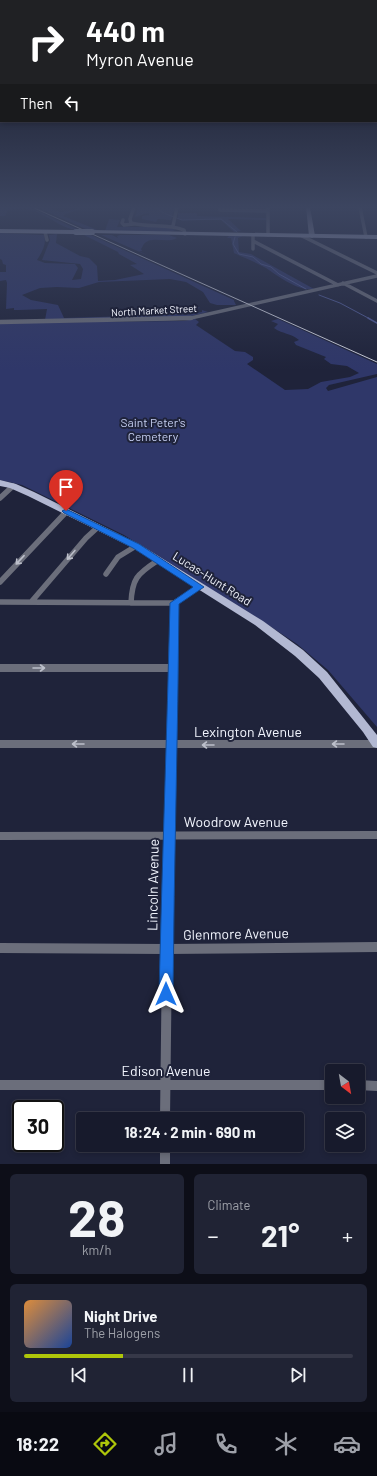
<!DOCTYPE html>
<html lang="en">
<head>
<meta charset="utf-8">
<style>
	body { margin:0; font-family:Barlow,sans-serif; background:#202334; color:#f1f3f6; height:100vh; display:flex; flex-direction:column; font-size:15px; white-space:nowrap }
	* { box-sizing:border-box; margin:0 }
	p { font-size:13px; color:#9ea1a9 }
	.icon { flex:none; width:22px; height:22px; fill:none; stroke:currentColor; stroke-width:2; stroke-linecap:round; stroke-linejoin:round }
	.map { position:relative; height:1164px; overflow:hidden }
	.details { display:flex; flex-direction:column; gap:10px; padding:10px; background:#0d0e18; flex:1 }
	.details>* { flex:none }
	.banner { position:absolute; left:0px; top:0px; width:377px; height:122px; box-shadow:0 2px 6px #0003,0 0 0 1px #363848; background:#202124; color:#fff; overflow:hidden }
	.needle { width:26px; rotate:149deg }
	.tools { position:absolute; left:325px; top:1064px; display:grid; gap:8px }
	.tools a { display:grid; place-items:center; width:40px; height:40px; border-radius:4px; background:#171a2c; box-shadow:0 2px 6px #0003,0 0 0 1px #363848; font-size:20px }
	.speed { position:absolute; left:12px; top:1100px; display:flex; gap:8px; font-size:20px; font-weight:700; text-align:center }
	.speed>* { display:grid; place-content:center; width:52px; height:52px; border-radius:50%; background:#171a2c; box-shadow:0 2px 6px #0003,0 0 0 1px #363848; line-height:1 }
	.speed .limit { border:2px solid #111; border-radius:6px; background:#fff; color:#111 }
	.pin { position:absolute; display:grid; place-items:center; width:34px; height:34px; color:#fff; margin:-41px -17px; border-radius:50% 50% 50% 0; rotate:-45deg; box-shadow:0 0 4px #0007 }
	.pin .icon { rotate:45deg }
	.me { position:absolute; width:44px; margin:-22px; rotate:0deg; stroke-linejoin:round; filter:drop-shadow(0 0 3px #0008) }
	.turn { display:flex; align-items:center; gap:14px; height:84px; padding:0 20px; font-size:18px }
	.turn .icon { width:52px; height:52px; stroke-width:2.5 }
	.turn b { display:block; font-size:28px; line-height:34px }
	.then { display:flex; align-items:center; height:38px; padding:0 20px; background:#0003; gap:8px; font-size:15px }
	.big { font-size:30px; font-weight:700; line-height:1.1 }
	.details .widget { flex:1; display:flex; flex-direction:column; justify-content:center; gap:6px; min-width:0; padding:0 14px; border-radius:6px; background:#202334 }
	.details .dial { align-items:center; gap:0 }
	.dial b { font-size:52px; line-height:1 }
	.song { display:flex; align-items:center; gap:12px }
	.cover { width:48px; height:48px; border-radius:6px; background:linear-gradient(135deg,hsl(30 70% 55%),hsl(220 70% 35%)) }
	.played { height:4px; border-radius:2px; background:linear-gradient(90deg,#aec60a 30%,#363848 30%) }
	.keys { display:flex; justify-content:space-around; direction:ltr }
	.heat { display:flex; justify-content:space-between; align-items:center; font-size:22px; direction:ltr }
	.details .tiles { flex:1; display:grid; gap:10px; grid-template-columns:1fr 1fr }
	.widget:last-child { grid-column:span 2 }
	.trip { position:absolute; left:76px; top:1112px; width:228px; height:40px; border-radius:4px; background:#171a2c; box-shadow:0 2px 6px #0003,0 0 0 1px #363848; font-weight:700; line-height:40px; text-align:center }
	.menu { display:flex; height:64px; justify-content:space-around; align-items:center; background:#090a12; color:#9ea1a9 }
	.menu .icon { width:28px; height:28px }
	.menu .on { color:#aec60a }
	.menu b { font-size:18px; color:#f1f3f6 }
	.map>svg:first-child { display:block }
</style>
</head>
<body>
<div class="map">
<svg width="377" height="1164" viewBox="0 0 377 1164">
	<rect width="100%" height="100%" fill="#1f233a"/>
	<path fill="#2f3769" d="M0 207H29L81 231C63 230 48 215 31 210 24 208 16 209 8 210L5 216H0Z
		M37 207H46L61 212 87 207 65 214 63 216 100 231H90Z
		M138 207H175L171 220 158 219 156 222 142 219V216L149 215 148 213 135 217Z
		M178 213H197V216L266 218V220L228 219 241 231 234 232 221 220H180L178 219Z
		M109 219 120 220 117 227H167L176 230 169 232 105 231Z
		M0 233 44 235C47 244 42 252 37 260L45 263 75 264 78 268 72 280 81 279 83 269 80 264 42 260 50 240 49 235 57 234 56 243 80 256 89 258 97 266 98 281 115 280 144 274 130 265 137 264 119 254 118 252 84 235H91L234 300V301L236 305H217L210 303 203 292 186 282 170 279 99 282 79 288 57 287 40 288 22 295 31 300 58 305 64 318 168 315 172 314V311L198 307 200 308 179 312 178 314 186 315 202 312V310L208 312 187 317 45 320 47 309 19 310H14V308L6 309 7 283 6 280 0 281V272H6V265L3 264 2 260 0 259Z
		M101 235H112L118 238 117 236 120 235H169L177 238C168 244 151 235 144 244 143 245 142 248 141 249L142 251H139L149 256Z
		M229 236H243L238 238 239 252 251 254 314 289C299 292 278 276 266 268 256 262 244 258 234 253L231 238H227Z
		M195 319 199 322 196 325 235 351 245 352 253 357V360L247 364 285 390 308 389 321 382 350 377 359 373 347 366 331 364 324 359 326 357 296 345 294 342 299 340C291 333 282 334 274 328L278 324 271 321 278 319 377 364V374L329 385 326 388 328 391 377 377V727L328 670 297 644 259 619 124 535 22 485 0 480V323L183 321Z"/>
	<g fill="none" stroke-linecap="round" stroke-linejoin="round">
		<path stroke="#515c97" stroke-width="1" d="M154 207 166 214 182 220 221 219 237 232
			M235 237 233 244 239 254 253 257 261 264 271 267 279 274 306 289
			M319 295 340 303 370 319"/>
		<path stroke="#515c97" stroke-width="1.5" d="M368 318 377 323"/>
		<path stroke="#6b6e7b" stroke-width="3.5" d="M134 207 130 219 131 223C149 228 167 223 184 230L185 234
			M219 207 220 210 268 211
			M360 207 366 237
			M268 209V235
			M123 220 122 223 124 225 134 224
			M173 226 177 207
			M45 232 47 240
			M253 235V241L338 285
			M302 236 377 273
			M253 241V249
			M343 283 377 301
			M145 319 191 318 377 276"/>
		<path stroke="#6b6e7b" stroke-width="4.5" d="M0 322 191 318"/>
		<path stroke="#6b6e7b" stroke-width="5.5" d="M0 498 13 486
			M106 574 118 557 136 546
			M0 582 67 511
			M32 601 86 538 98 527
			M0 602 174 603 199 587
			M131 603C132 579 137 574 157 561
			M173 641 174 603"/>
		<path stroke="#6b6e7b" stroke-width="8" d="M0 668H173
			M0 744H377
			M0 836 377 835
			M168 871 173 640"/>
		<path stroke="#6b6e7b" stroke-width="10" d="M0 948 166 949 377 947
			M0 1085H332
			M358 1085 377 1086
			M165 1119 168 870
			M165 1145V1164"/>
		<path fill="#9398ac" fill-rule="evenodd" d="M306 207H310L315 236 312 238 309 236Z"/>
		<path fill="#b2b8d2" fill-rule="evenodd" d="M0 229 76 230 79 232 76 234 0 233Z
			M92 230 377 235V239L90 233 89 232Z
			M0 480 16 484 34 492 139 544 263 621 303 650 327 672 377 735V748L373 747 363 732 319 678 295 656 255 625 133 548 28 496 10 488 0 486Z"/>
		<path stroke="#cccfdb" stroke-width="1" d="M32 207 377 362"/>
		<path stroke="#b2b8d2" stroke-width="6" d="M76 232H92"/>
	</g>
	<defs><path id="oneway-shaft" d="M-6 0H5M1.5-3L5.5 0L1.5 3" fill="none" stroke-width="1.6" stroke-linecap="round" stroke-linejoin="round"/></defs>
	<g stroke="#bcbfca">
		<use href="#oneway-shaft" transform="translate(71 555) rotate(131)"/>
		<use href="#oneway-shaft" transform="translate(20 560) rotate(133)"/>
		<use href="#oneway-shaft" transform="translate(39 668)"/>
		<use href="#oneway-shaft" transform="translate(78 744) rotate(-180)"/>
		<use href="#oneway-shaft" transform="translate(338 744) rotate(180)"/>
		<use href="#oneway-shaft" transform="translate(208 745) rotate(180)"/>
	</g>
	<linearGradient id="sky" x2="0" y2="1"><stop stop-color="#111320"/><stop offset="0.56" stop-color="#3c4560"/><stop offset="1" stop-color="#3c4560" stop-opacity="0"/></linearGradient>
	<rect width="377" height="370" fill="url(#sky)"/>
	<path fill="#1a73e8" stroke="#114b97" d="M66 509 139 544 204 587 179 604C178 734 174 864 173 994L171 999 166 1000 161 999 159 994C162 864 167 733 170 603L193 587 133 548 64 513 62 511Z"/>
	<g text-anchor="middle" stroke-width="4" stroke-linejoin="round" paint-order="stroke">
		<g font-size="10" fill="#f2f5fe" stroke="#1f233a">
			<text transform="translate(154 310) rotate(-3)" y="4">North Market Street</text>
		</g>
		<g font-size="12" fill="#c6cff2" stroke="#1f233a">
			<text x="153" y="427">Saint Peter's<tspan x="153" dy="14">Cemetery</tspan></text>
		</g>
		<g font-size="12" fill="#f2f5fe" stroke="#1f233a">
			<text transform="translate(212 579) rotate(32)" y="4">Lucas-Hunt Road</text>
		</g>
		<g font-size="14" fill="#f2f5fe" stroke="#1f233a">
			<text x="248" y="737">Lexington Avenue</text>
			<text x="236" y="827">Woodrow Avenue</text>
			<text transform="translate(153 885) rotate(-89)" y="5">Lincoln Avenue</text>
			<text transform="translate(236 934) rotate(-1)" y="5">Glenmore Avenue</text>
			<text x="166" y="1076">Edison Avenue</text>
		</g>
	</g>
</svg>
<div class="tools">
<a><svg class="needle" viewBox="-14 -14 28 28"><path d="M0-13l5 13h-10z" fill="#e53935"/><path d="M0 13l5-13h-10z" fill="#9ea1a9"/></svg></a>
<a><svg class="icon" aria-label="layers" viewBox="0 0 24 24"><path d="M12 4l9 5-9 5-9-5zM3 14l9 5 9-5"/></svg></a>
</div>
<div class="speed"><div class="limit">30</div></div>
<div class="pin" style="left:66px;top:511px;background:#d93025"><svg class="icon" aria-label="arrive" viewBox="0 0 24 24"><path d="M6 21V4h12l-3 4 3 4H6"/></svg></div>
<svg class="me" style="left:166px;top:994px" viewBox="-20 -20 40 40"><path d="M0-17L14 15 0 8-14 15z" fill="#1a73e8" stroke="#fff" stroke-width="4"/></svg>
<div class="trip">18:24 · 2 min · 690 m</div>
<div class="banner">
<div class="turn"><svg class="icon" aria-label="right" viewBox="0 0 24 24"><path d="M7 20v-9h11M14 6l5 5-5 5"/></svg><div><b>440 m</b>Myron Avenue</div></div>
<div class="then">Then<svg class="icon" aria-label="left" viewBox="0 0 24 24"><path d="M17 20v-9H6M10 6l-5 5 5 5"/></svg></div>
</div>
</div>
<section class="details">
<div class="tiles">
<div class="widget dial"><b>28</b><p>km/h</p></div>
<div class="widget"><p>Climate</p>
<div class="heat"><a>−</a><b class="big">21°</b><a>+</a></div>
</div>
<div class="widget">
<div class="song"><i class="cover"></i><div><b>Night Drive</b><p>The Halogens</p></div></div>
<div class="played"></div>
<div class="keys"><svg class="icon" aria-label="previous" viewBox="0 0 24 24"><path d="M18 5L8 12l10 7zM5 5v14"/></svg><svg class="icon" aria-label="pause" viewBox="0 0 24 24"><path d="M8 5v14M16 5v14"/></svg><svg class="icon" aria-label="next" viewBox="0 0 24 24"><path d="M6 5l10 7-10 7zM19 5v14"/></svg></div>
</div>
</div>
</section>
<nav class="menu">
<b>18:22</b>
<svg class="icon on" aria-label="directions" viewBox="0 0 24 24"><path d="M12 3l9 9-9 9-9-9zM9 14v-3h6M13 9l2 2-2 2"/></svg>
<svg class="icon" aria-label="music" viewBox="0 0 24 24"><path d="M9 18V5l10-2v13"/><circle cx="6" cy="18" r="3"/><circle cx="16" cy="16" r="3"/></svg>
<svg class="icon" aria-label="phone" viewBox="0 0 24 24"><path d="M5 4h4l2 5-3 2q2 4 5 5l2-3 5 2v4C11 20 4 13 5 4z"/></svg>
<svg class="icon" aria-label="climate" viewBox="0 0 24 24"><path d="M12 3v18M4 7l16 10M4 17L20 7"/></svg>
<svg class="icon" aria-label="car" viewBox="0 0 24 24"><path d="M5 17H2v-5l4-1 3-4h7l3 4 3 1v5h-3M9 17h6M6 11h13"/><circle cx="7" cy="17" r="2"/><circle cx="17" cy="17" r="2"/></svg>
</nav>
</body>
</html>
